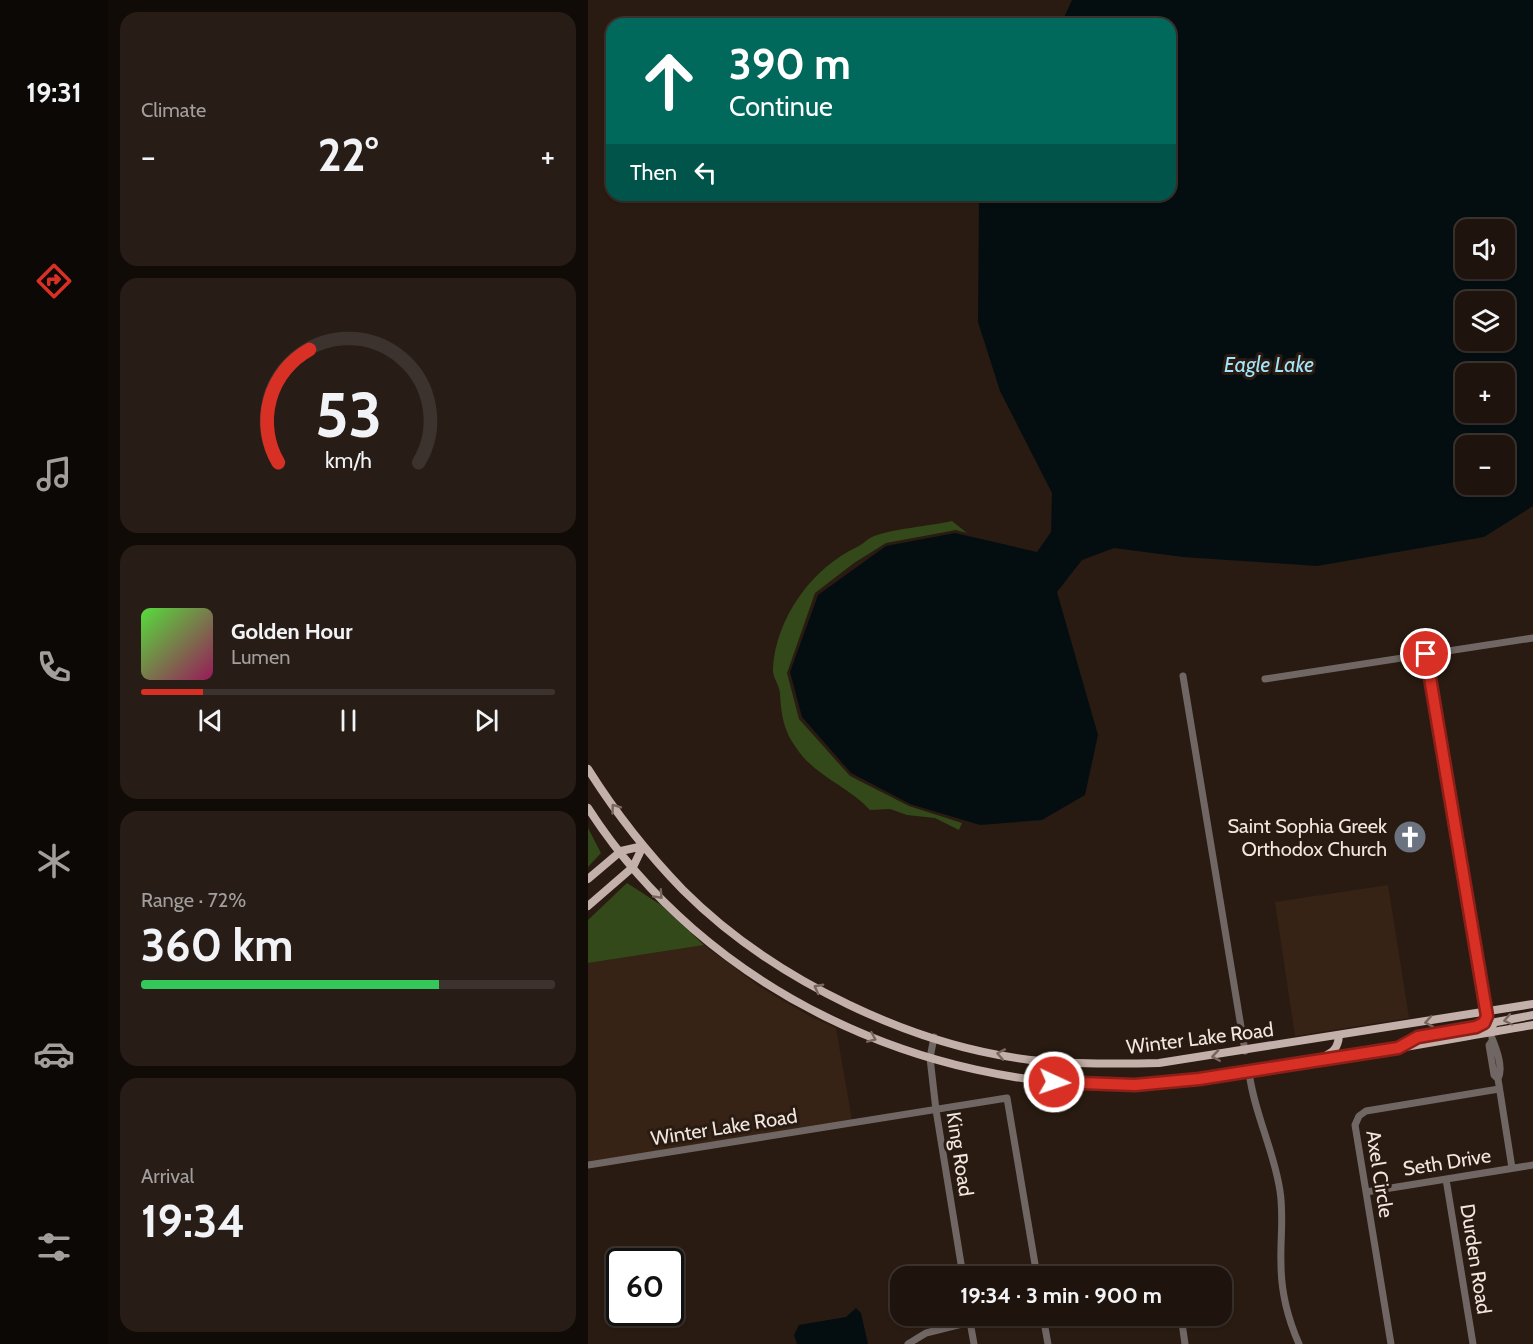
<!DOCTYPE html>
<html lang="en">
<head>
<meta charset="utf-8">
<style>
	body { margin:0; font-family:Cabin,sans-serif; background:#271d16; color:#f1f3f6; height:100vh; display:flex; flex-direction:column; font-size:22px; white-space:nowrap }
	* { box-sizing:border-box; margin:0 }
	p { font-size:20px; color:#a19e9d }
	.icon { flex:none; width:33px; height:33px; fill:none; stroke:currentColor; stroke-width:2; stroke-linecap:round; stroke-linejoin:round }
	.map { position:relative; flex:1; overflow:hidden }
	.sheet { display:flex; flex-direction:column; gap:12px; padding:12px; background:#110b07; width:480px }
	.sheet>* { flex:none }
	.hud { position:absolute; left:18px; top:18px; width:570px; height:183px; border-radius:18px; box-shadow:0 2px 4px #0004,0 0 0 2px #3c332e; background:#00695c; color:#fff; overflow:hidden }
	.controls { position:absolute; left:867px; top:219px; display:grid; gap:12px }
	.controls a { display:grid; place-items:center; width:60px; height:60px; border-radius:12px; background:#1f140d; box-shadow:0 2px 4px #0004,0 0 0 2px #3c332e; font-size:30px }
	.speed { position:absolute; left:18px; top:1248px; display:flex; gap:12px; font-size:30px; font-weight:700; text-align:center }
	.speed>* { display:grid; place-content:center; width:78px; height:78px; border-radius:50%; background:#1f140d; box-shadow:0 2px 4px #0004,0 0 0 2px #3c332e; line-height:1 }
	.speed .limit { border:3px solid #111; border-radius:9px; background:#fff; color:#111 }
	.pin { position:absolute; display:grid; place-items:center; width:51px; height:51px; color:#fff; margin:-26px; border:3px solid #fff; border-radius:50%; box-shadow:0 2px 6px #0007 }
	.me { position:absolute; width:66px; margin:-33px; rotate:93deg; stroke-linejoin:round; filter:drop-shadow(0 0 4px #0008) }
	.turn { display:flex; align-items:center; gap:21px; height:126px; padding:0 24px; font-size:27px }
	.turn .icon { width:78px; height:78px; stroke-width:2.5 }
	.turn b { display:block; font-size:42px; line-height:51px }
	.then { display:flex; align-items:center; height:57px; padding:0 24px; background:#0003; gap:12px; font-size:22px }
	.big { font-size:45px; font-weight:800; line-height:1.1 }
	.sheet .tile { flex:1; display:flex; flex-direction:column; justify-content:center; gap:9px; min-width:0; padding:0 21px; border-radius:18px; background:#271d16 }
	.sheet .dial { align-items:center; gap:0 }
	.dial svg { height:156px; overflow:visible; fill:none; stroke:#3c332e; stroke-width:7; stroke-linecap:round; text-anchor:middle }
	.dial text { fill:#f1f3f6; stroke:none }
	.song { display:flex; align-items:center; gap:18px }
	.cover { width:72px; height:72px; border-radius:9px; background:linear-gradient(135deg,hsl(110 70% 55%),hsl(330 70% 35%)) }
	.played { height:6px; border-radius:3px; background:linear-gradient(90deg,#d93025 15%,#3c332e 15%) }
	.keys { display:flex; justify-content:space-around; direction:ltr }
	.heat { display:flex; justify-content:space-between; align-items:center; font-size:33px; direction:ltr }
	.charge { height:9px; border-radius:4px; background:linear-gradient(90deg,#34c759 72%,#3c332e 0) }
	.trip { position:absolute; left:302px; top:1266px; width:342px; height:60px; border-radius:18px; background:#1f140d; box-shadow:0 2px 4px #0004,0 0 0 2px #3c332e; font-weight:800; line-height:60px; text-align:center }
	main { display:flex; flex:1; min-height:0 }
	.tabs { display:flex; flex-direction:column; width:108px; justify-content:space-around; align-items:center; background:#0c0805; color:#a19e9d }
	.tabs .icon { width:42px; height:42px }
	.tabs .current { color:#d93025 }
	.tabs b { font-size:27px; color:#f1f3f6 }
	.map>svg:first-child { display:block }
</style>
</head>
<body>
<main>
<nav class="tabs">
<b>19:31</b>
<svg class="icon current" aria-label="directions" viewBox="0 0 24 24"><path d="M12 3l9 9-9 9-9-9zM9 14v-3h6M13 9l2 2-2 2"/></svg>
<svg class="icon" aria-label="music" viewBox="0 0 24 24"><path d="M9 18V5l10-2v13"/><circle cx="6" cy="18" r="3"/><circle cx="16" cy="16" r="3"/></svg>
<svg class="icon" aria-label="phone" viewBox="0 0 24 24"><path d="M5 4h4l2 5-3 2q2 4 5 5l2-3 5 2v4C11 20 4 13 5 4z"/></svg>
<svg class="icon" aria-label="climate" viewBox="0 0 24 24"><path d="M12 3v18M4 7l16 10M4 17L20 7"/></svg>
<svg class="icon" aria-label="car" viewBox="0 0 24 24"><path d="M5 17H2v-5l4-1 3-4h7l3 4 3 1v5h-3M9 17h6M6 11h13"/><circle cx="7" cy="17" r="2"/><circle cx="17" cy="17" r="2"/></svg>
<svg class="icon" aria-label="filters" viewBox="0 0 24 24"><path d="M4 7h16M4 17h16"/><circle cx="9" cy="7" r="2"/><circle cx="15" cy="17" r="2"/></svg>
</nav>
<section class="sheet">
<div class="tile"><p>Climate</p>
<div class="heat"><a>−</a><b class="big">22°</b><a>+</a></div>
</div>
<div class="tile dial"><svg viewBox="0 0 100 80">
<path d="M14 69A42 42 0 1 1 86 69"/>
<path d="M14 69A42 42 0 0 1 30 11" stroke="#d93025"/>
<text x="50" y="56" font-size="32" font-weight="700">53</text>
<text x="50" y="72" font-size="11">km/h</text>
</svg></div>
<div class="tile">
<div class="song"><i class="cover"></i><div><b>Golden Hour</b><p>Lumen</p></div></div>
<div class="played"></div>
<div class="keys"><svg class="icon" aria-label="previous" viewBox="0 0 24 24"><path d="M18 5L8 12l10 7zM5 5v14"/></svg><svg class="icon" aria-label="pause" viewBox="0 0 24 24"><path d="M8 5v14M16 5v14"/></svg><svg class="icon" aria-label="next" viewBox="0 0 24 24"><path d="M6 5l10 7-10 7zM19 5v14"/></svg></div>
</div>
<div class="tile"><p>Range · 72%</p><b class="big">360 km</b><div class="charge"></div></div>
<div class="tile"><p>Arrival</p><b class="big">19:34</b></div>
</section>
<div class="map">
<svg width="945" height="1344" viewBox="0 0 945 1344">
	<rect width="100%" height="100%" fill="#291b11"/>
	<path fill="#362315" d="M800 885 821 1018 707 1036 687 902Z
		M116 945 172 987 223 1017 248 1028 264 1120 0 1162V963Z"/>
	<path fill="#334919" d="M364 521 379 533 368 530 298 543 266 563 227 593 199 673 211 719 262 776 321 806 374 823 371 830 347 818 319 815 302 809 282 810C260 786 227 776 209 749 196 732 193 715 192 694 192 685 184 678 185 668 188 618 224 568 269 547 274 545 278 540 284 537 302 529 342 526 364 521Z
		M0 828 13 853 0 867Z
		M39 883 73 905 116 945 0 963V920Z"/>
	<path fill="#040e11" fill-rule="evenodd" d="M484 0H945V506L896 537 729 566 595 557 526 548 494 560 469 592 510 735 497 795 454 820 392 825 322 804 263 773 214 717 202 672 230 595 298 546 367 533 449 552 463 532 464 493 412 391 390 322 391 198 392 195H582V24H473ZM878 230H916V268H878ZM878 302H916V340H878ZM878 374H916V412H878ZM878 446H916V484H878Z
		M268 1308 273 1313 280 1344H209L206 1335 211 1325 258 1317Z"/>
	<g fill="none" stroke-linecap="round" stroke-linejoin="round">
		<path stroke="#706764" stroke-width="7" d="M838 655 899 1012
			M595 676 657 1051
			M677 679 945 638
			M346 1037 342 1058 348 1110 375 1276
			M904 1038C908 1048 916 1068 910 1079
			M904 1041 901 1045 906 1075 910 1079 924 1168
			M661 1072C666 1113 686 1150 692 1191 696 1216 692 1240 693 1264 693 1291 700 1319 711 1344
			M0 1165 419 1098 449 1276
			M858 1179 885 1344
			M778 1192 945 1165
			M586 1271 587 1276
			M381 1316 386 1344
			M455 1316 460 1344
			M593 1316 597 1344
			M320 1344 338 1333 382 1322
			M803 1344 767 1125 771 1116 778 1111 911 1089"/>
		<path stroke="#c4b0aa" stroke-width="8" d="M0 769C27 812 59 853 95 890 184 979 327 1049 453 1061 493 1064 532 1064 571 1063L945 1004
			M0 808C116 989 335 1091 546 1085 591 1083 637 1075 681 1069 770 1056 857 1040 945 1025
			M0 879 33 851 55 846
			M0 906 45 867 55 846
			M903 1032 902 1027 908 1022 945 1015
			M817 1045C839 1028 881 1039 898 1020L899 1012
			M734 1057C745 1053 750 1048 751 1036"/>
	</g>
	<defs><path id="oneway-chevron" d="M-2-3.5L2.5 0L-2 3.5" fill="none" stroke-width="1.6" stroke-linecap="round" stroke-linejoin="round" transform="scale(1.5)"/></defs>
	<g stroke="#76665e">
		<use href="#oneway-chevron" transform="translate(27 808) rotate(-126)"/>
		<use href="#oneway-chevron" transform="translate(71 895) rotate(47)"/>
		<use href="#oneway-chevron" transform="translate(230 988) rotate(-152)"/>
		<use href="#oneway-chevron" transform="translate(920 1020) rotate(168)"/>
		<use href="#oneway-chevron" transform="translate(841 1022) rotate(170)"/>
		<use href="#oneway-chevron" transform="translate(284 1038) rotate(23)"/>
		<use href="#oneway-chevron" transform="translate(413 1054) rotate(-169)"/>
		<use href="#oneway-chevron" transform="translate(628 1056) rotate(171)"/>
	</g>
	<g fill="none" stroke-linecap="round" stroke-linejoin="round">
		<g stroke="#8d1f18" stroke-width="15">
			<path id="route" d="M466 1082 547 1085 611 1079 810 1048 830 1037 888 1027 896 1023 899 1016 838 654"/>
		</g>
		<use href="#route" stroke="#d93025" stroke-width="10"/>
	</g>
	<defs>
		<g id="church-disc" transform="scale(1.725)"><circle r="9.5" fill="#6b7280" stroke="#291b11"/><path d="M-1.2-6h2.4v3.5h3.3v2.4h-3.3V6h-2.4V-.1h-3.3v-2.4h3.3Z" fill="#fff"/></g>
	</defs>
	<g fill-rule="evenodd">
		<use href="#church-disc" x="822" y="837"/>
	</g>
	<g text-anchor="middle" stroke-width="6" stroke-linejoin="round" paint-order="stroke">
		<g font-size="20" fill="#f1e7e0" stroke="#291b11" text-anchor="end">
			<text x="799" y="833">Saint Sophia Greek<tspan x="799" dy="23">Orthodox Church</tspan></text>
		</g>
		<g font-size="20" fill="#f1e7e0" stroke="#291b11">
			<text transform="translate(612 1038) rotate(-7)" y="7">Winter Lake Road</text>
			<text transform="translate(136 1127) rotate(-9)" y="7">Winter Lake Road</text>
			<text transform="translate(372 1154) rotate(81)" y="7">King Road</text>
			<text transform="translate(859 1162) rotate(-9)" y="7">Seth Drive</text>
			<text transform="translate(792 1174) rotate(81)" y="7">Axel Circle</text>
			<text transform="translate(888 1259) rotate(81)" y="7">Durden Road</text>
		</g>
		<g font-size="21" font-style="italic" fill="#a2e5fb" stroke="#291b11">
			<text x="681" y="372">Eagle Lake</text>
		</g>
	</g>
</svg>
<div class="controls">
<a><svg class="icon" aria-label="sound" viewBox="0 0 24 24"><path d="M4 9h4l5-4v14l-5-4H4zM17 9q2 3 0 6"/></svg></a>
<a><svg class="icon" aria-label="layers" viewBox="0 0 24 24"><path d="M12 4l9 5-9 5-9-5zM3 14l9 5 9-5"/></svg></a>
<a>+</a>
<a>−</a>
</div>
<div class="speed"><div class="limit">60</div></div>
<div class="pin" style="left:838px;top:654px;background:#d93025"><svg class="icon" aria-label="arrive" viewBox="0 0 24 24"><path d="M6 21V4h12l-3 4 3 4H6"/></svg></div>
<svg class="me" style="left:466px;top:1082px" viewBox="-20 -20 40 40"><circle r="17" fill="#d93025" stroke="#fff" stroke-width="3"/><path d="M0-11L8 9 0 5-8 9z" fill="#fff"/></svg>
<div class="trip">19:34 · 3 min · 900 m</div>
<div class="hud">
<div class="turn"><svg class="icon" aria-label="ahead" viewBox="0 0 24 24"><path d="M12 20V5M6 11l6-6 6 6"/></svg><div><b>390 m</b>Continue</div></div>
<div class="then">Then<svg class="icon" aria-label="left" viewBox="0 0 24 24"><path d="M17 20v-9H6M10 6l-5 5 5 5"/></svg></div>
</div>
</div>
</main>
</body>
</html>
